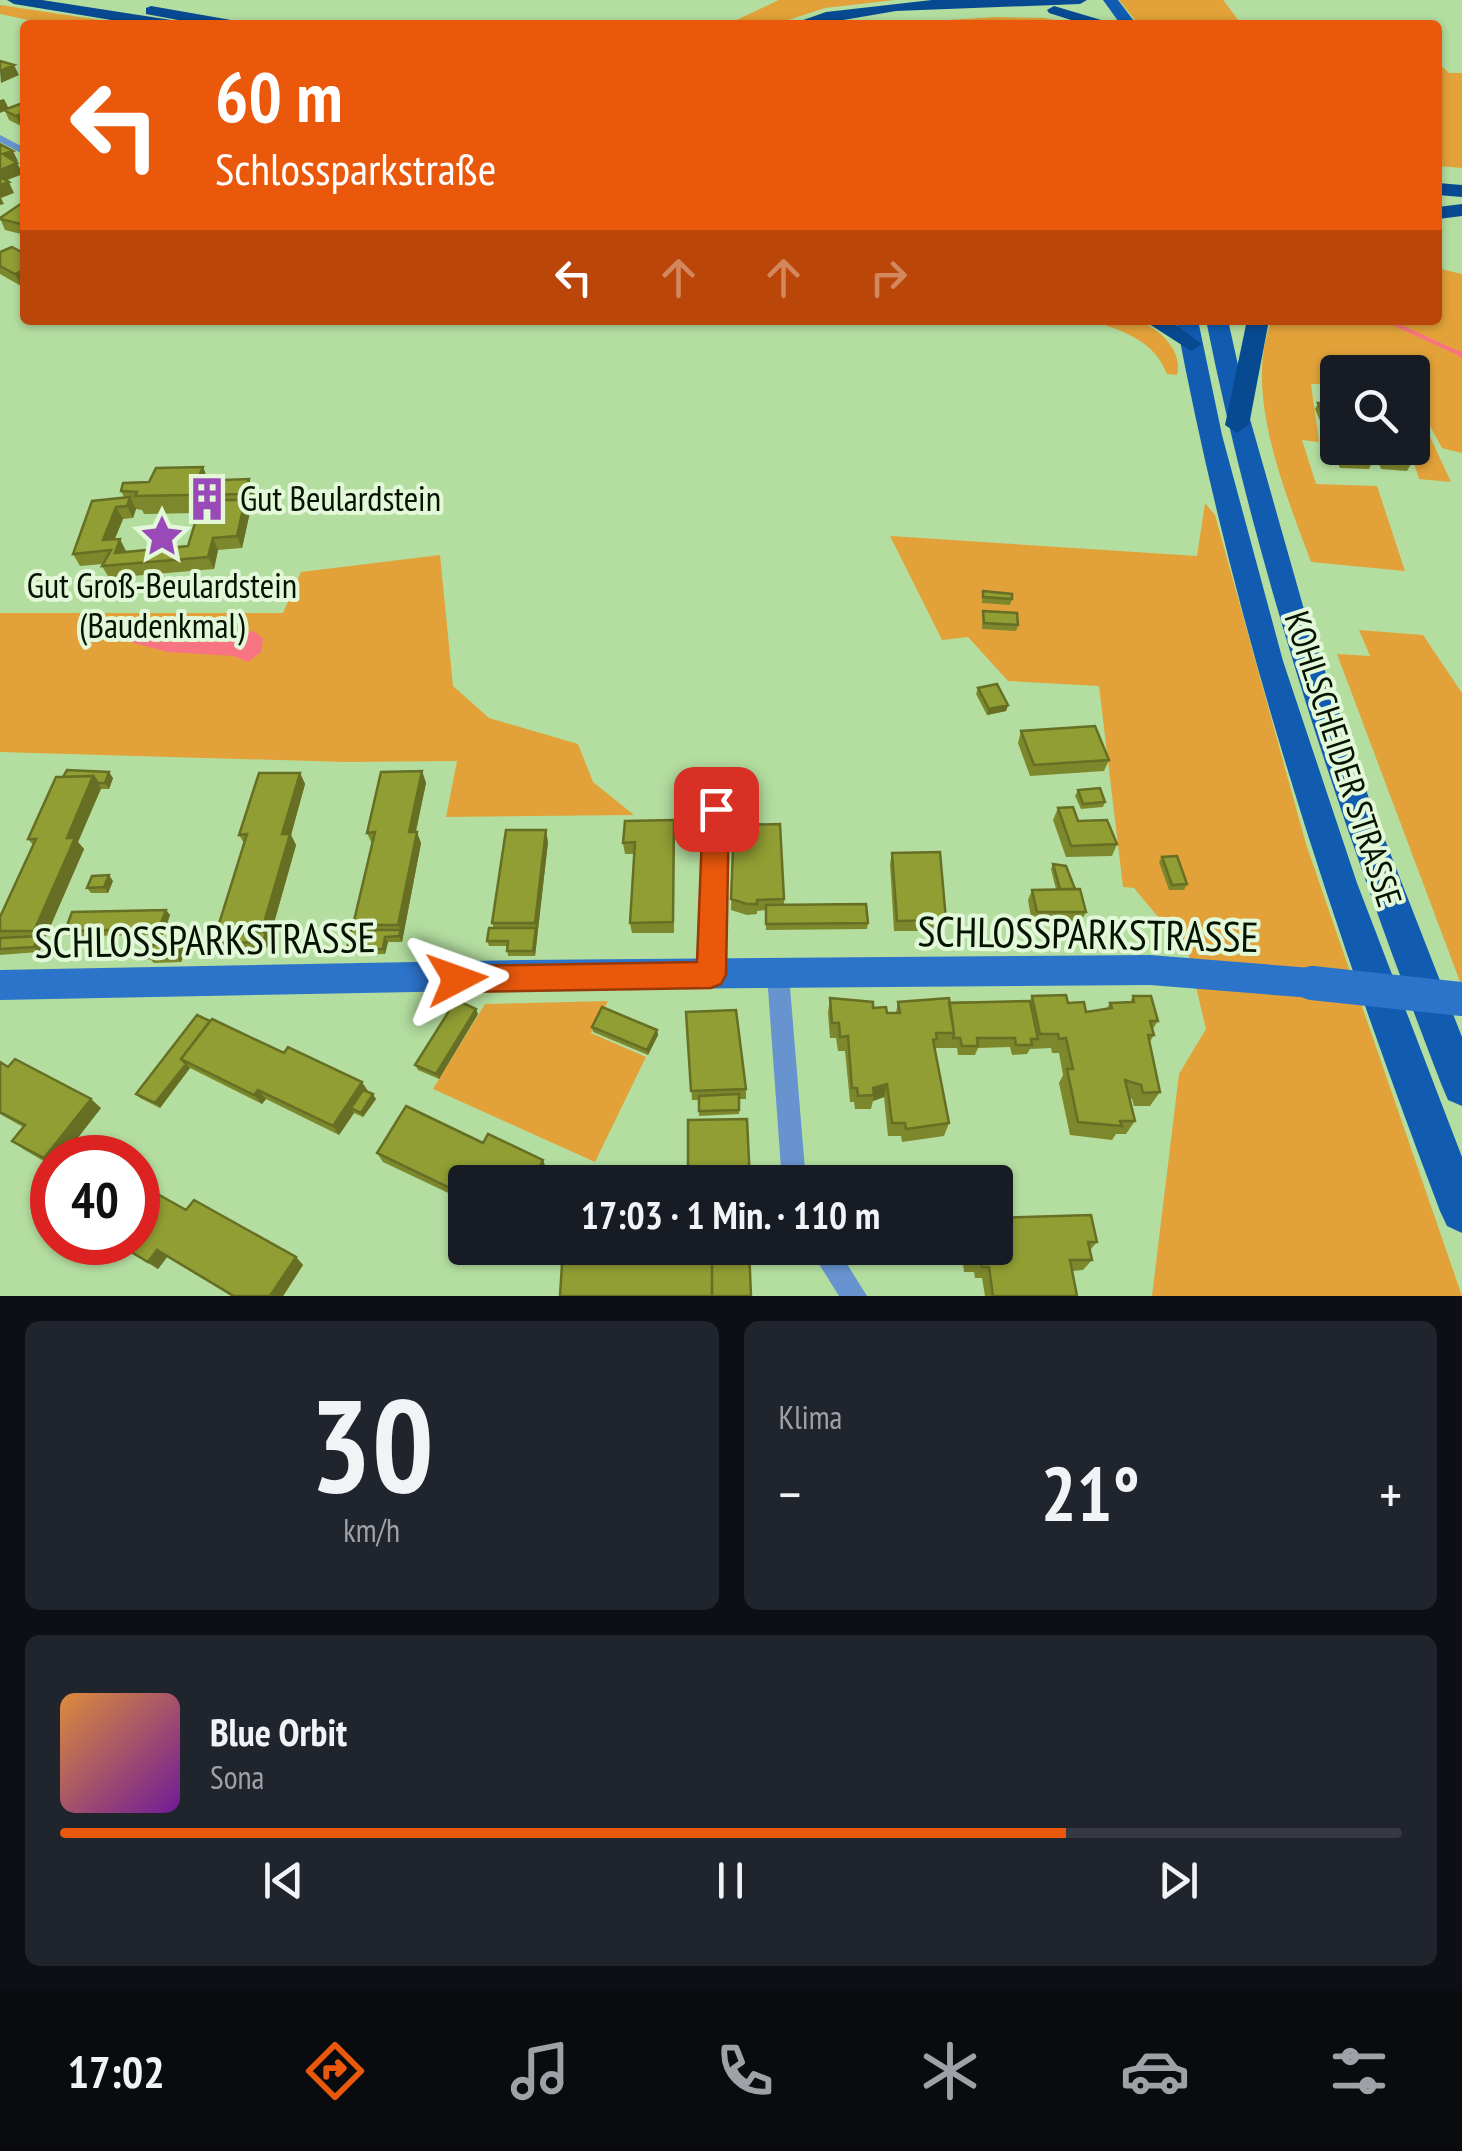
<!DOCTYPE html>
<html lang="de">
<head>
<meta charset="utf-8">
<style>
	body { margin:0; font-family:"PT Sans Narrow",sans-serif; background:#20242c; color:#f1f3f6; height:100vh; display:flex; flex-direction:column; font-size:38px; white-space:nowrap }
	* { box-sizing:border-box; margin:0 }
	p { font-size:32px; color:#9ea1a6 }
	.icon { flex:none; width:55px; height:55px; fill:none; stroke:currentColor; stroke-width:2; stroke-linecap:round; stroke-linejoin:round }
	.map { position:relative; height:1296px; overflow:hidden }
	.panel { display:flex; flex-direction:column; gap:25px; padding:25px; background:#0d0f14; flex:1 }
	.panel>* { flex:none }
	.banner { position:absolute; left:20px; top:20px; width:1422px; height:305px; border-radius:10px; box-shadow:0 2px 8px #0004; background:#ea580c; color:#fff; overflow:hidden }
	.buttons { position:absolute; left:1320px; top:355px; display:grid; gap:20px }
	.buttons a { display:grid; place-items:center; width:110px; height:110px; border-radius:10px; background:#171b24; box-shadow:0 2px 8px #0004; font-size:50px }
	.speed { position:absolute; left:30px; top:1135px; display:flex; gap:20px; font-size:50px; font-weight:700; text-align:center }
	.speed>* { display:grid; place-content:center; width:130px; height:130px; border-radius:50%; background:#171b24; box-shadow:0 2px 8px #0004; line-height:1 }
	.speed .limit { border:15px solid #d22; background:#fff; color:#111 }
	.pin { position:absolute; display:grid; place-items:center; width:85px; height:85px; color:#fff; margin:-42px; border-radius:20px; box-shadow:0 5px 15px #0006 }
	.me { position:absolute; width:110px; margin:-55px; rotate:86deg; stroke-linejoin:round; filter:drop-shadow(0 0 8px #0008) }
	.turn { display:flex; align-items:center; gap:35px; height:210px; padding:0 30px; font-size:45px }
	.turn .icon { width:130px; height:130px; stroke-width:2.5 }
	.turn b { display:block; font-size:70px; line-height:85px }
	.lanes { display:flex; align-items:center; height:95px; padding:0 30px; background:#0003; justify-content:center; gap:50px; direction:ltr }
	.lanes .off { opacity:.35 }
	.big { font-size:75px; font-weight:700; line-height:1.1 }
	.panel .tile { flex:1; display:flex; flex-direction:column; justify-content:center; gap:15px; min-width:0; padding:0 35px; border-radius:15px; background:#20242c }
	.panel .dial { align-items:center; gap:0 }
	.dial b { font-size:130px; line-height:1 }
	.song { display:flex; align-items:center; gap:30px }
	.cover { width:120px; height:120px; border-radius:15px; background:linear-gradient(135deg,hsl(30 70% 55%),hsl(280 70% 35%)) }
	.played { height:10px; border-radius:5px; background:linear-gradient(90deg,#ea580c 75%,#363941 75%) }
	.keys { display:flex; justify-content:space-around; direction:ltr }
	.heat { display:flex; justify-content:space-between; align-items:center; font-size:55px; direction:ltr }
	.panel .tiles { flex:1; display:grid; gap:25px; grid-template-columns:1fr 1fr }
	.tile:last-child { grid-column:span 2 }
	.trip { position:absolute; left:448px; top:1165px; width:565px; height:100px; border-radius:10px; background:#171b24; box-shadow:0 2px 8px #0004; font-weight:700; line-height:100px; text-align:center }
	.tabs { display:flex; height:160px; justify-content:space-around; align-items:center; background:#090b0e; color:#9ea1a6 }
	.tabs .icon { width:70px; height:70px }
	.tabs .on { color:#ea580c }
	.tabs b { font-size:45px; color:#f1f3f6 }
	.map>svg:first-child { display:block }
</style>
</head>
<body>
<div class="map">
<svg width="1462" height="1296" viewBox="0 0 1462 1296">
	<rect width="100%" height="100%" fill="#b4dea0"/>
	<path fill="#e2a239" d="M779 0H895L825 8 773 25H726Z
		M1119 0H1223L1242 25H1139Z
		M0 5 133 25H52L0 14Z
		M996 17 1044 18 1083 25H868Z
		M1438 63 1449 73H1462V168L1438 166Z
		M1438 263 1441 269 1462 274V453L1442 448 1413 395 1412 372H1338L1337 384H1311L1319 442 1302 440 1316 484 1377 486 1405 571 1311 562C1286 494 1242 391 1272 320H1438Z
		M1091 320C1104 320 1118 318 1131 320 1156 323 1184 350 1177 375L1167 374C1153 339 1124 332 1091 320Z
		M1413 400 1451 482 1419 479 1409 448H1412Z
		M1205 503 1215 515 1306 844 1462 1296H1152L1179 1074 1206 1029 1188 953 1134 888 1123 887 1099 686 1008 681 968 637 942 640 890 536 1197 556Z
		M440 555 453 686 489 718 578 744 593 782 634 815 446 817 457 761 346 762 0 752V613H283L301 572Z
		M1359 630 1423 635 1462 693V987L1337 654 1370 656Z
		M608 1001 591 1033 646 1057 595 1162 433 1089 485 1004Z"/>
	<path fill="#f97482" d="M253 631 263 638 261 652 248 662 234 656 168 652 111 637 123 632 188 641Z"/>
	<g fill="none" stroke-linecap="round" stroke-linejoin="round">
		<path stroke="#f97482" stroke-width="4" d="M1386 320 1462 355"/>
		<path stroke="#f97482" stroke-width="5" d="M1459 353 1462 355"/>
		<path fill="#6794ce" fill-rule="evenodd" d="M0 135 25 148V155L0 142Z
			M716 801 723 803 726 809 722 975 719 982 711 985 703 982 700 975 706 809 709 803Z
			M778 965 786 968 789 975 806 1182H782L767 975 770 968Z
			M809 1248H837L867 1296H839Z"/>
		<path fill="#2c73ca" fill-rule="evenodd" d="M1150 955 1312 968 1323 973 1328 983 1323 993 1312 998 1150 985 517 990 0 1000V970L517 960Z"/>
		<path fill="#115cb1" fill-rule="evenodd" d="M1103 0H1118L1137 25H1121Z
			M1176 320H1198L1222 435 1283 661 1357 883 1462 1157V1233L1447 1226 1440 1211C1329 918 1234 629 1176 320Z
			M1206 320H1228L1250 419 1305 613 1371 804 1462 1037V1106L1448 1100 1442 1086C1345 835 1259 584 1206 320Z"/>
		<path fill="#084a92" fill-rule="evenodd" d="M7 0H42L171 20 179 25H142L14 4Z
			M932 0H1087L1080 4 896 11 814 25H789L826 12Z
			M151 6 231 20 239 25H205L146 14V8Z
			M1054 6 1108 22 1111 25H1087L1049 13 1047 10Z
			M1438 183 1462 185V197L1438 195Z
			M1462 204V216L1438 219V207Z
			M1143 320H1169L1202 344 1191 351Z
			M1247 320H1269L1249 425 1237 433 1225 425Z"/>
		<path stroke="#2c73ca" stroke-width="34" d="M1312 983 1462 999"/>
	</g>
	<path fill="#7d882c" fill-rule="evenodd" d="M25 102V125L21 126 9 120 5 111Z
		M25 201V235L5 230 0 218Z
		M12 247 21 286 0 274V252Z
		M1318 403 1338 404V448H1371L1375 457 1369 469 1340 468 1315 409Z
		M1373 448H1409L1414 459 1407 471 1381 469Z
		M203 467 208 480 249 479 256 497 250 512 242 548 218 550 214 569 109 578 102 566 103 564 80 566 73 554 124 497 121 491ZM136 509 142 510 144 514 198 513 188 546 126 552 115 539 123 519 133 518Z
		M983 591 1012 599 1010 605 982 603Z
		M983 611 1018 625 1016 631 982 629Z
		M978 688 1008 705 1006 711 987 715 976 694Z
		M1021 731 1109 760 1104 771 1030 776 1018 743Z
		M422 771 426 783 416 832 421 843 402 942H388L385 954 350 955 347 949 356 930 353 925 372 844 367 833Z
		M300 773 305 784 291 835 296 845 267 948 216 949 212 943 222 932 218 927 244 843 239 835Z
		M56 777 113 778 109 789H101L78 842 84 849 39 952 0 955V917L33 845 28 839Z
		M1078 790 1105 802 1103 807 1081 809 1075 796Z
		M1058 808 1117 844 1112 856 1066 857 1053 820Z
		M674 820V933H632L630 923 634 854H625L623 843Z
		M734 825 784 899V905L868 923 867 929 766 930V910L757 911V914L747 915 731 910Z
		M548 842 535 956H508L507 946H489L487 941 494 928 492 923Z
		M892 853 946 920 943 931H894L890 864Z
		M1162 857 1187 884 1184 890H1169L1159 862Z
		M1053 864 1086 912 1081 922 1032 923 1028 900 1032 890 1056 889 1051 869Z
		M113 881 108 893H91L87 888Z
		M166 910 170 915 163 935 69 936 65 931Z
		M185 950 181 962 154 963 149 958Z
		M1032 996 1068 1003 1086 1012 1107 1008 1110 1003 1130 1002 1133 996 1158 1021 1152 1030 1154 1035 1149 1043 1160 1092 1150 1106H1134L1132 1099 1130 1098 1135 1121 1126 1134H1116L1112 1140 1070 1135 1059 1083 1063 1075 1059 1053H1052L1051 1048 1030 1049 1027 1054 1012 1055 1010 1047 978 1048 975 1055H958L957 1048H935L949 1123 944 1136 902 1142 901 1136H888L884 1097 873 1101 871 1109H855L854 1102H850L845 1051H838L836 1038H830L828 1013 830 998 887 1013H896L898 1002 1030 1001Z
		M686 1012 746 1089V1099H739V1114L699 1116V1100H692Z
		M478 1014 439 1079 418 1070 415 1065Z
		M197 1015 367 1092 376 1099 363 1117 354 1113 339 1135 266 1099 262 1104 190 1068 160 1108 140 1098 136 1094Z
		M592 1027 657 1030 658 1035 648 1055 593 1032Z
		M0 1062 101 1108 62 1158H52V1166L23 1149 12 1141 23 1127 0 1114Z
		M483 1143 546 1168 539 1182H465V1192L461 1199 383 1162 377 1153Z
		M186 1210 296 1257 303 1265 283 1296H231L167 1257 158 1269 113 1242H138Z
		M1097 1242 1090 1250 1092 1260 1083 1270 1072 1271 1077 1296H985L982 1278H975L974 1272H964L962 1257 953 1258 951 1248H995Z"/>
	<path fill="#666f24" d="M14 65 19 75 1 83 0 71Z
		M4 99 9 109 0 113V100Z
		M25 113V125L21 126 16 116Z
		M13 151 18 161 8 165 3 154Z
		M17 163 23 174 2 182 0 177V170Z
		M9 182 14 193 1 198 4 204 0 205V185Z
		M25 270V284L21 286 15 274Z
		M203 467 210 485 197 481Z
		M249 479 256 497 251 512 244 494Z
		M130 497 136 509 133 518 127 506Z
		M245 500 250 512 242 548 237 536Z
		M116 507 123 519 109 552 103 540Z
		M213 538 218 550 214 569 208 557Z
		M120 539 126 551 122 565 115 553Z
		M1008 705 1006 711 987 715 989 709Z
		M422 771 426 783 413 843 409 832Z
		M109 772 113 778 109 789 105 783Z
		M300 773 305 784 291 835 296 845 270 937 263 926 282 834Z
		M93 776 101 788 78 842 84 849 44 941 34 931 67 838Z
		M546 830 548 842 535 956 533 951 536 928 535 923Z
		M417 832 421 843 402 942 399 936 401 930 398 925Z
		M109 875 113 881 108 893 104 887Z
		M166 910 170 915 163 935 159 929Z
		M266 932 270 937 267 948 263 942Z
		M39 936 44 941 39 952 34 947Z
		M385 937 388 942 385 954 383 949Z
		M181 944 185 950 181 962 177 957Z
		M476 1009 478 1014 439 1079 436 1074Z
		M657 1030 658 1035 648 1055 647 1050Z
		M186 1064 190 1068 160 1108 155 1103Z
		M362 1082 368 1091 351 1108 354 1113 339 1135 333 1126Z
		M887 1084 884 1097 873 1101V1088Z
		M258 1090 266 1099 262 1104 254 1095Z
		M373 1094 376 1099 363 1117 361 1113Z
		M91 1099 101 1108 62 1158H52V1165L44 1158Z
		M543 1160 546 1168 539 1182H532Z
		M461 1183 465 1191 461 1199 456 1191Z
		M157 1250 167 1257 158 1269 148 1262Z
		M296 1257 303 1265 283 1296H270Z"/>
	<path fill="#919e33" stroke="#666f24" stroke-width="2.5" d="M0 61 14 65 0 71Z
		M25 102V113L16 116 4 110Z
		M0 144 13 151 3 154 17 163 0 170Z
		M0 177 9 182 0 185Z
		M25 201V225L0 219V218Z
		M12 247 25 254V270L15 274 0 266V252Z
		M1318 403 1338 404V408H1325L1322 414Z
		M1325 408H1338V436Z
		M1343 448H1371L1375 457 1346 456Z
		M1384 448H1409L1414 459 1388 457Z
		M203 467 197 481 249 479 244 494 135 496 137 492 121 491 123 483 149 482 156 468Z
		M130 497 127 506 116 507 103 540 120 539 115 553 188 546 202 500H245L237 536 213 538 208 557 102 566 111 550 73 554 92 501Z
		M983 591 1012 594V599L983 597Z
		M983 611 1017 613 1018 625 984 623Z
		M997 684 1008 705 989 709 978 688Z
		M1095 726 1109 760 1034 765 1021 731Z
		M67 770 109 772 105 783H98L93 776 63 777Z
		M422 771 409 832H417L398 925H353L375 832 367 833 381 772Z
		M259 773H300L282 834H290L263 926 218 927 247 834 239 835Z
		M93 776 67 838H75L34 931H0V917L36 839H28L56 777Z
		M1100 788 1105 802 1083 804 1078 790Z
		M1073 807 1078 821 1107 820 1117 844 1071 846 1058 808Z
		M674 820 673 922 630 923 635 842 623 843 625 821Z
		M780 824 784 899 757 900V904H747L731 899 734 825Z
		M506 830H546L535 923H492Z
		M940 852 946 920 897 921 892 853Z
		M1177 856 1187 884 1172 885 1162 857Z
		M1053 864 1066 866 1075 889H1060Z
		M109 875 104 887 87 888 92 876Z
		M1080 889 1086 912H1037L1032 890Z
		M866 904 868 923 766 924V905Z
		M166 910 159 929 65 931 72 912Z
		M489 928H536L533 951H507L508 941H487Z
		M351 930H401L399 936 385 937 383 949H347Z
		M266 932 263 942 212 943 216 933Z
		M39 936 34 947 0 949V938Z
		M181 944 177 957 149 958 153 945Z
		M1066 995 1068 1003 1084 1002 1086 1012 1112 1008 1110 1003 1134 1002 1133 996H1151L1158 1021H1150L1154 1035H1148L1160 1092 1143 1093 1141 1085 1125 1080 1135 1121H1120L1122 1126 1078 1122 1067 1069H1073L1066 1038 1059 1039 1058 1034H1040L1032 996Z
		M830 998 873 1002V1008L886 1007 887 1013H900L898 1002 949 998 954 1033H936L937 1039 933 1040 949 1123 906 1129 905 1123H892L887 1084 873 1088 874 1095 858 1096 857 1088H852L848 1036 840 1037 839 1023H832Z
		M456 1000 476 1009 436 1074 415 1065Z
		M1030 1001 1038 1039H1031L1032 1045H1016L1015 1038H977L978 1046H962L960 1038H953L954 1033 949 1003Z
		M602 1007 657 1030 647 1050 592 1027Z
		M736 1010 746 1089 691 1091 686 1012Z
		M197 1015 210 1021 181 1059 186 1064 155 1103 136 1094Z
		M212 1019 284 1053 288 1047 362 1082 333 1126 258 1090 254 1095 181 1059Z
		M15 1059 91 1099 44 1158 12 1141 25 1125 0 1112V1062L8 1067Z
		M363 1090 373 1094 361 1113 351 1108Z
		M739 1094V1110L699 1111V1096Z
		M406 1106 483 1143 488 1134 543 1160 532 1182H465V1186L461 1183 456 1191 377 1153Z
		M747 1119 750 1182H688V1120Z
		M138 1183 186 1210 194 1200 296 1257 270 1296H234L157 1250 148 1262 115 1242H138Z
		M1091 1215 1097 1242H1088L1092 1260H1070L1077 1296H993L989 1267H982L981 1262 970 1261 968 1248H995V1218Z
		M563 1248H712V1296H560Z
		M712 1248H749L751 1296H712Z"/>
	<path fill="#ea580c" stroke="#983908" stroke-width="2.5" d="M716 799 725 802 729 809 726 975 721 984 711 988 457 992 447 988 442 979 447 970 457 966 697 962 703 809 707 802Z"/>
	<defs>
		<g id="building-bare" transform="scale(3.45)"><path d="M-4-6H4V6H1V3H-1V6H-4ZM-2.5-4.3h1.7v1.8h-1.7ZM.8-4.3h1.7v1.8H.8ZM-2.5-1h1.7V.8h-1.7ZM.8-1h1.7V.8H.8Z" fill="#9a49b9" stroke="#e3f8d9" stroke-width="2.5" paint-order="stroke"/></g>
		<g id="sight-bare" transform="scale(3.45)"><path d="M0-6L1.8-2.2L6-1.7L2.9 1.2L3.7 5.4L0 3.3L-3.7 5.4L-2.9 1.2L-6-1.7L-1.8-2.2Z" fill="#9a49b9" stroke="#e3f8d9" stroke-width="2.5" paint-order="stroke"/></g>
	</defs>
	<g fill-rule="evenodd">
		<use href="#building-bare" x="207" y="499"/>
		<use href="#sight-bare" x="162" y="536"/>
	</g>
	<g text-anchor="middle" stroke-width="8" stroke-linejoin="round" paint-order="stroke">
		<g font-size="35" fill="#051300" stroke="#e3f8d9" text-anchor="start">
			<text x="240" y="511">Gut Beulardstein</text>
			<text x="162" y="598" text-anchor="middle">Gut Groß-Beulardstein<tspan x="162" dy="40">(Baudenkmal)</tspan></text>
		</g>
		<g font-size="35" fill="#051300" stroke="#e3f8d9">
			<text transform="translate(1343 759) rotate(72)" y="12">KOHLSCHEIDER STRASSE</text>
		</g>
		<g font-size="42" fill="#051300" stroke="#e3f8d9">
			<text transform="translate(1088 934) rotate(1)" y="15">SCHLOSSPARKSTRASSE</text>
			<text transform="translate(205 940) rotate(-1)" y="15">SCHLOSSPARKSTRASSE</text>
		</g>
	</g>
</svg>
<div class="buttons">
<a><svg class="icon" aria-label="search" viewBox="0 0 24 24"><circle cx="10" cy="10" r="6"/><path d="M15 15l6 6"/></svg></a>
</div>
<div class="speed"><div class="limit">40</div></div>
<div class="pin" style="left:716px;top:809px;background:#d93025"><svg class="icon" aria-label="arrive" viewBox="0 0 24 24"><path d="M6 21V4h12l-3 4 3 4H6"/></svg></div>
<svg class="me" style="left:457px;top:979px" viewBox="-20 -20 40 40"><path d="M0-17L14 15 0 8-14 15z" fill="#ea580c" stroke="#fff" stroke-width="4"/></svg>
<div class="trip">17:03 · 1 Min. · 110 m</div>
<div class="banner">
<div class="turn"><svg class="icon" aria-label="left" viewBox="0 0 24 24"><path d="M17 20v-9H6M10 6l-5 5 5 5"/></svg><div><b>60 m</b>Schlossparkstraße</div></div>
<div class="lanes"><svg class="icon" aria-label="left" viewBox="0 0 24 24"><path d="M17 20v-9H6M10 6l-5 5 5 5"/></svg><svg class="icon off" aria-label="ahead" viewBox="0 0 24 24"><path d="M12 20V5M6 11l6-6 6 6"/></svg><svg class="icon off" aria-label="ahead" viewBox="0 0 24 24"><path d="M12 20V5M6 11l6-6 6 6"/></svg><svg class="icon off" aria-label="right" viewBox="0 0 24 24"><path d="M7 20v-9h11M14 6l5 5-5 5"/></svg></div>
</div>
</div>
<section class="panel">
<div class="tiles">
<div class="tile dial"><b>30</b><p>km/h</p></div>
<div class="tile"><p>Klima</p>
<div class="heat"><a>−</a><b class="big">21°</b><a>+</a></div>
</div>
<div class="tile">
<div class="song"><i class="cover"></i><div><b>Blue Orbit</b><p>Sona</p></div></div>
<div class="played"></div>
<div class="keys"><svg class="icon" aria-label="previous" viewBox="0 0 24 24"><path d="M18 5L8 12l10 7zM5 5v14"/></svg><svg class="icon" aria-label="pause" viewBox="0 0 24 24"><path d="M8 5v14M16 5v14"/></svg><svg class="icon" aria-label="next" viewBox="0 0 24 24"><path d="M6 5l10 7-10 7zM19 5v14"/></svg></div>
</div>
</div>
</section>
<nav class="tabs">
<b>17:02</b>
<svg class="icon on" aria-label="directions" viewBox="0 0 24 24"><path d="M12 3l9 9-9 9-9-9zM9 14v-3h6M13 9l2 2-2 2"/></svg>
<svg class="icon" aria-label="music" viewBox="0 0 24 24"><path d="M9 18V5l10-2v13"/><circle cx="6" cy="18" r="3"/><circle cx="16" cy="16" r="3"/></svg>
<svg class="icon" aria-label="phone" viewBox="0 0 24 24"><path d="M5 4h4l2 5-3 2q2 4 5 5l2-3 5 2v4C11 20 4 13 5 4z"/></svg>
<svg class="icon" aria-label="climate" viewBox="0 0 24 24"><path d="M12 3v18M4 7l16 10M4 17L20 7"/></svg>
<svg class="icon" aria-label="car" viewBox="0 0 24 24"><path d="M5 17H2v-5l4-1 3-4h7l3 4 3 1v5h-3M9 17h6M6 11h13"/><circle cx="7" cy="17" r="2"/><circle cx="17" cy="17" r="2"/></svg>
<svg class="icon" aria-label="filters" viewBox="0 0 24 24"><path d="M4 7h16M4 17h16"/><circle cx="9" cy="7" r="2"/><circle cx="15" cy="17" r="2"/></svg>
</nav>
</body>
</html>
